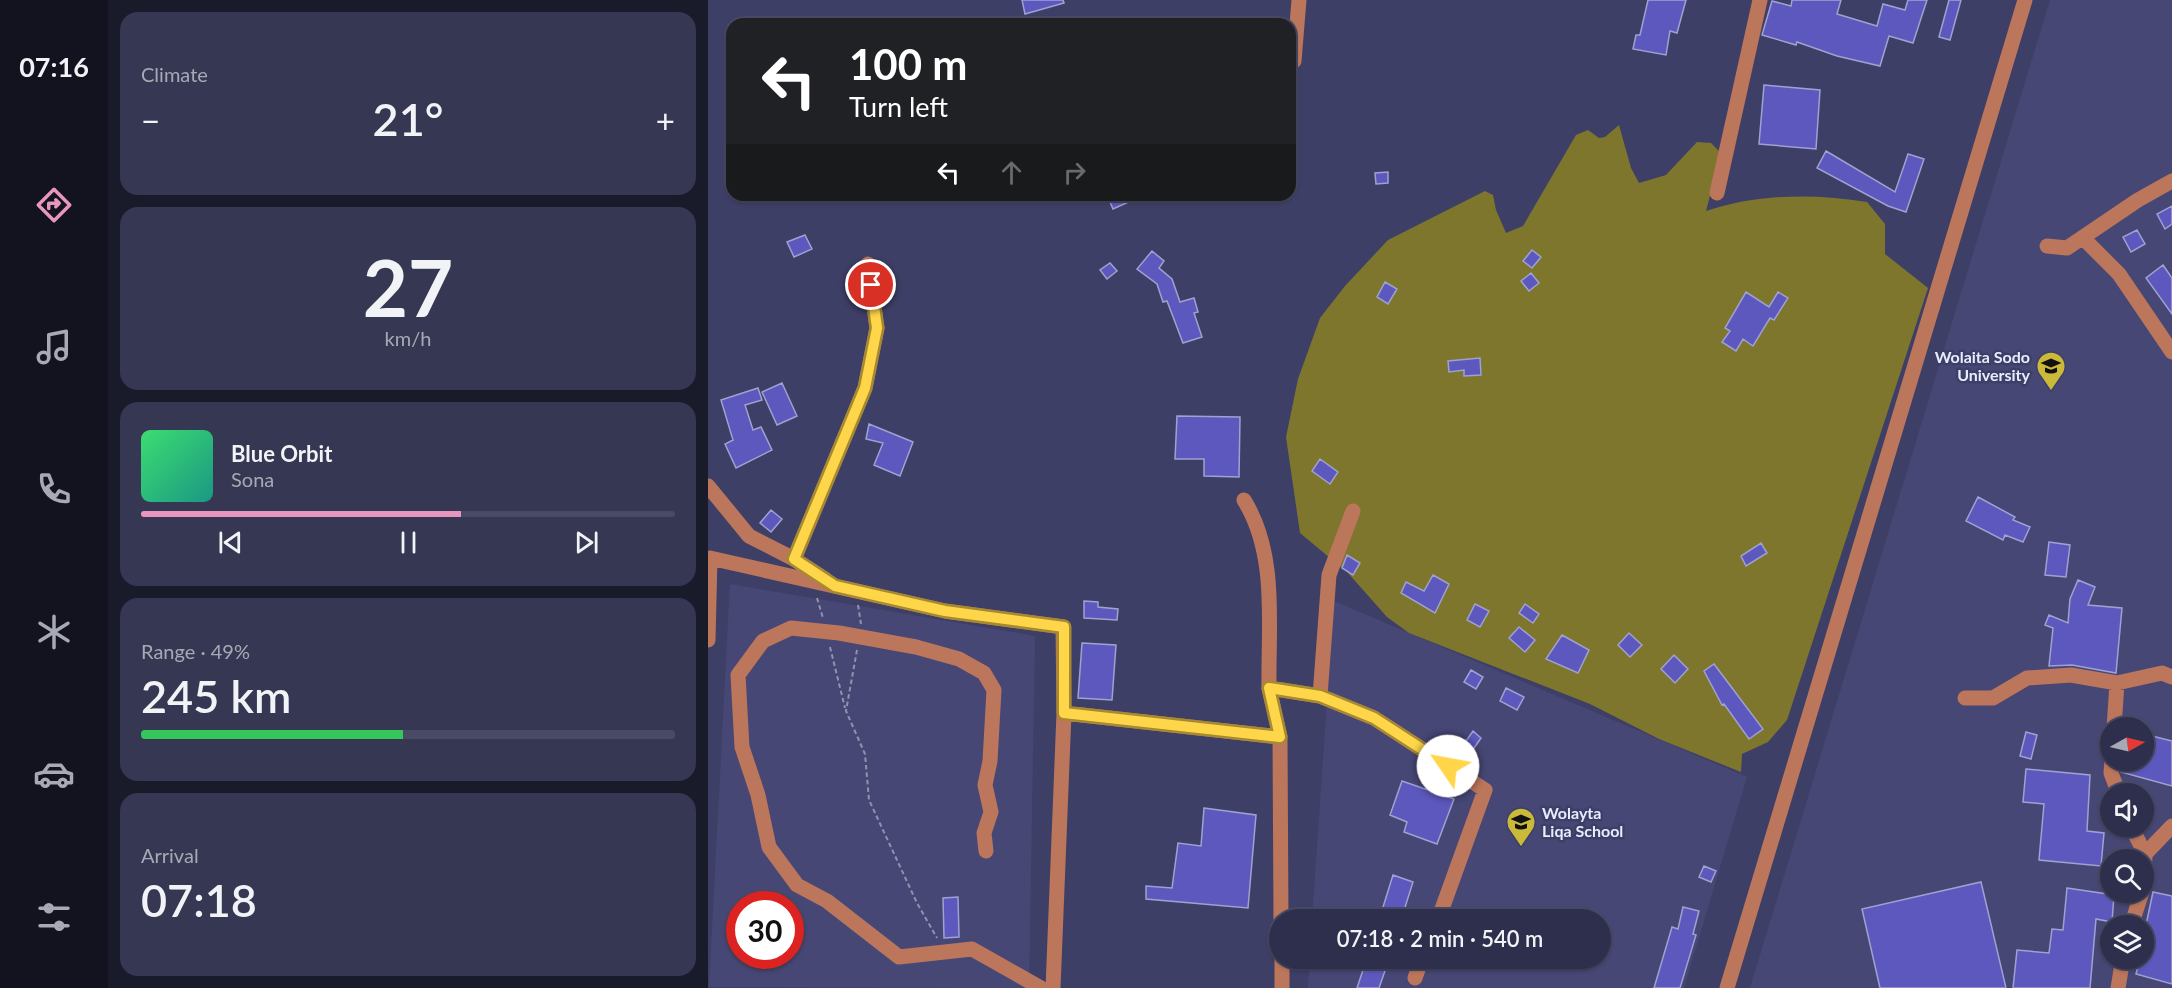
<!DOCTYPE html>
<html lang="en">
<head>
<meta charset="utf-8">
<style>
	body { margin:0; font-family:Lato,sans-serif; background:#363753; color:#f1f3f6; height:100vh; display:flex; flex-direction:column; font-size:22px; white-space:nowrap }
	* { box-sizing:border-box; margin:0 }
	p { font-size:20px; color:#a7a9b5 }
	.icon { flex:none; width:33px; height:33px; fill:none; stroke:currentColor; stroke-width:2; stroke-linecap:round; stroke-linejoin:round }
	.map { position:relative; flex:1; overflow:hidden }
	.panel { display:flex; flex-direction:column; gap:12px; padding:12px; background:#191a2a; width:600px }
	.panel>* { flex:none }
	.hud { position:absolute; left:18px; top:18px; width:570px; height:183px; border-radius:18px; box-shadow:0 2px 4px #0004,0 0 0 2px #494a64; background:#202124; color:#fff; overflow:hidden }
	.needle { width:39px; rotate:82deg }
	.tools { position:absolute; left:1392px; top:717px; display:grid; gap:12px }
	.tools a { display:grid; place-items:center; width:54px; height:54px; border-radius:50%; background:#2e2f4c; box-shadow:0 2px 4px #0004,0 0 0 2px #494a64; font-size:30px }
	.speed { position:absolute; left:18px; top:891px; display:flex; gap:12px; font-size:30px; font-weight:700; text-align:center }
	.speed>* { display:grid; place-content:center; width:78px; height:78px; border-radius:50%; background:#2e2f4c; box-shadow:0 2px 4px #0004,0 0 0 2px #494a64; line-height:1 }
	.speed .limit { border:9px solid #d22; background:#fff; color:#111 }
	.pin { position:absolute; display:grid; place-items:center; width:51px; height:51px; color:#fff; margin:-26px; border:3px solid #fff; border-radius:50%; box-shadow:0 2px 6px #0007 }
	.me { position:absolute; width:66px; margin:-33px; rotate:303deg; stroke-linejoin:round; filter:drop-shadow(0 0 4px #0008) }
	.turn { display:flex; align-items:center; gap:21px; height:126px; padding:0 24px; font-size:27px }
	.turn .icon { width:78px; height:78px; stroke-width:2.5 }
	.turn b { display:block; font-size:42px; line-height:51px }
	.lanes { display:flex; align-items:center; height:57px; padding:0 24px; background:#0003; justify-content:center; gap:30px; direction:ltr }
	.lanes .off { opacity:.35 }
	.big { font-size:45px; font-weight:600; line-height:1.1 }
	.panel .tile { flex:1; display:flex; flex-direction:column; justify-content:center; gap:9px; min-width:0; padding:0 21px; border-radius:18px; background:#363753 }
	.panel .dial { align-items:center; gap:0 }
	.dial b { font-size:78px; line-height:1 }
	.song { display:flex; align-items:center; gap:18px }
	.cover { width:72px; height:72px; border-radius:9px; background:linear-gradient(135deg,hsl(140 70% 55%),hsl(170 70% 35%)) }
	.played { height:6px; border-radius:3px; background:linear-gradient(90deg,#e797bd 60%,#494a64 60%) }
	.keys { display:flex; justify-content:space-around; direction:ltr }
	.heat { display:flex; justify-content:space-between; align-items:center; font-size:33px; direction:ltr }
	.charge { height:9px; border-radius:4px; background:linear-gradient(90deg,#34c759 49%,#494a64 0) }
	.trip { position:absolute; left:561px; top:909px; width:342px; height:60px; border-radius:30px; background:#2e2f4c; box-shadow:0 2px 4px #0004,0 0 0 2px #494a64; font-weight:600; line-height:60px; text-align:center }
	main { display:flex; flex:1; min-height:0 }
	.menu { display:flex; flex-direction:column; width:108px; justify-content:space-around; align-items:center; background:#12131e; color:#a7a9b5 }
	.menu .icon { width:42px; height:42px }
	.menu .active { color:#e797bd }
	.menu b { font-size:27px; color:#f1f3f6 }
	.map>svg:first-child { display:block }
</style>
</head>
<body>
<main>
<nav class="menu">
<b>07:16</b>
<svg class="icon active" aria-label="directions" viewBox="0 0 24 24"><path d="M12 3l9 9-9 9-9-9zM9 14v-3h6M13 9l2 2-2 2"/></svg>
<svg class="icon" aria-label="music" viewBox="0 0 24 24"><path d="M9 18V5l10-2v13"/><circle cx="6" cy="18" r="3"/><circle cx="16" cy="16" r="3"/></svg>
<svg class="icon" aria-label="phone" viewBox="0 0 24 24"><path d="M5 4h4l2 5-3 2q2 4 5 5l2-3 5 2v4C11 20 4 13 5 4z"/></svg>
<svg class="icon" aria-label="climate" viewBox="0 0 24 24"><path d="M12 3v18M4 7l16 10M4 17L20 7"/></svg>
<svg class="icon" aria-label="car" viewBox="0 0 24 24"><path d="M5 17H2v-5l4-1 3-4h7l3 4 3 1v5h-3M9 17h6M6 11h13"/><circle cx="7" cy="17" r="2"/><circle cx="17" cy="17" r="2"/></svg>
<svg class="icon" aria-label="filters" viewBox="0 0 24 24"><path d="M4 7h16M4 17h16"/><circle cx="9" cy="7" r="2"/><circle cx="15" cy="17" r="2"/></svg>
</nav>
<section class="panel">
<div class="tile"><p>Climate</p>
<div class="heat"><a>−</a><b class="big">21°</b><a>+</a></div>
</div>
<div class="tile dial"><b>27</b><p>km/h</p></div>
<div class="tile">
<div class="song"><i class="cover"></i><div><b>Blue Orbit</b><p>Sona</p></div></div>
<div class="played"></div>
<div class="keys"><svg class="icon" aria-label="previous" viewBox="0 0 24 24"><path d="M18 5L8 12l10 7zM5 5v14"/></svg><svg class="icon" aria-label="pause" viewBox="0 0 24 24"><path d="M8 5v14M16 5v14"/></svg><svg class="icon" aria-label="next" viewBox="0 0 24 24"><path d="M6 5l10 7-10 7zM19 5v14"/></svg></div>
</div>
<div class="tile"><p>Range · 49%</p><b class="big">245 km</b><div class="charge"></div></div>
<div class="tile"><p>Arrival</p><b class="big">07:18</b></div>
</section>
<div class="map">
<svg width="1464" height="988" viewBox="0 0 1464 988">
	<rect width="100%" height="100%" fill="#3e3f66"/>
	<path fill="#474776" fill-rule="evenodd" d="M1342 0H1464V988H1042ZM1402 728H1436V760H1402ZM1402 794H1436V826H1402ZM1402 860H1436V892H1402ZM1402 926H1436V958H1402Z
		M22 584 327 636 321 988 1 987ZM32 904H82V956H32Z
		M626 601 1039 777 976 988H600L602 959 892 958V920L604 919Z"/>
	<path fill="#7f762e" d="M911 125 923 168 931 183 958 175 989 142 1003 143 1013 153 998 211C1049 194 1106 193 1159 202L1177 224V254L1220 288 1079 720 1060 742 1034 754 1033 772 951 739 882 704 701 633 679 617 640 573 592 533 578 437 590 379 612 318 637 286 680 240 777 191 785 195 788 210 798 233 815 226 868 135 880 130 891 138 897 137Z"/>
	<path fill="#5d58bd" stroke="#9fa2d0" stroke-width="1.5" d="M314 0H355L356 3 317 14Z
		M940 0H978L969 33 962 31 958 55 925 49 928 35H932Z
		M1084 0H1133L1129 14 1169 26 1175 4 1197 10 1200 0H1219L1205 43 1181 36 1172 66 1129 56 1089 42 1088 45 1054 35 1064 1 1083 6Z
		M1241 0H1253L1242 40 1231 37Z
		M1056 85 1112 90 1108 149 1051 144Z
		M1118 151 1187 192 1200 154 1216 159 1198 212 1180 206 1109 168Z
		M680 172V183L668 184 667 173Z
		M399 195H436L405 209Z
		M1464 206V224L1457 229 1449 214Z
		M1429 230 1437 244 1423 252 1415 237Z
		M97 235 104 249 86 257 79 242Z
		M824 250 833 257 824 268 815 261Z
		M444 251 456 261 451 268 464 279 472 302 486 298 490 312 486 313 494 337 475 343 459 301 455 302 449 284 429 269Z
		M402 263 409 271 399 279 392 270Z
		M1455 265 1464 278V314L1438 278Z
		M823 273 831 283 821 291 813 281Z
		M677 282 689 289 680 304 669 297Z
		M1038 292 1061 307 1070 292 1080 298 1066 320 1062 318 1045 346 1035 339 1028 351 1014 342 1022 331 1017 328Z
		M772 358 773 375 756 376V370L741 372 740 361Z
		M74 383 89 416 69 425 54 392Z
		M50 388 54 400 37 405 45 430 53 427 64 450 28 468 17 444 25 440 13 400Z
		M469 416 532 417 531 477 496 476V459H467Z
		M161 424 205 442 192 476 166 465 175 443 158 439Z
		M612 459 630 472 622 484 604 471Z
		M1270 497 1307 517 1305 520 1322 527 1315 542 1297 535 1295 540 1258 521Z
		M63 510 74 519 63 532 52 523Z
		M1341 542 1362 545 1358 577 1337 575Z
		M1053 543 1059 553 1038 566 1033 556Z
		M639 555 652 563 645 575 634 568Z
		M725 575 741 584 727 613 693 593 698 582 716 591Z
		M1370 580 1387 587 1380 605 1414 608 1408 673 1364 665 1341 666 1345 628 1337 625 1341 615 1360 623 1362 599Z
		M376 601 390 602V607L410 609 409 620 376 618Z
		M767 604 781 611 772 627 759 620Z
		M817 604 831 614 825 623 811 613Z
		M811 627 827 640 817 652 801 638Z
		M921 633 934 645 922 657 910 645Z
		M854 635 881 650 870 673 838 659Z
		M374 643 408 645 404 700 370 698Z
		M966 655 980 669 967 683 953 669Z
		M1006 664 1055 729 1041 739 1016 704 1014 705 996 671Z
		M763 670 775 677 768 689 756 682Z
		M798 688 816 697 809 710 792 701Z
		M765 731 773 738 755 764 746 758Z
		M1318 732 1329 735 1323 759 1312 756Z
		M1436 734 1464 741V786L1413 772 1417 760H1436Z
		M1318 769 1382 775 1379 831 1396 833 1393 866 1331 860 1336 804 1315 802Z
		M694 781 746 799 729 844 696 832 699 822 682 815Z
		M496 808 548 815 540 908 438 899V886L464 888 470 843 493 846Z
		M996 866 1008 871 1003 882 991 877Z
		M685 875 705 882 693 920H671Z
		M1273 882 1298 988H1172L1154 909Z
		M1359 888 1406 895 1404 922 1388 919 1382 988H1305L1309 950 1341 953 1344 929 1355 930Z
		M1445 892 1464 896V984L1428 974 1432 958H1436L1440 925H1438Z
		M250 897 251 937 236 938 235 898Z
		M975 907 991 911 985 934 988 935 972 988H946L964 927 970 929Z
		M659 958 680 962 671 988H649Z"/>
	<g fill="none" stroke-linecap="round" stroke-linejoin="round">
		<path stroke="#9192af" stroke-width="2" stroke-dasharray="4.5 3" stroke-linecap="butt" d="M109 598 115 618
			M150 605 153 624
			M122 647 137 708
			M149 650 138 711 157 754 161 800 209 903 229 938"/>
		<path stroke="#bb765b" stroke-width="15" d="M582 63 586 61 591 0
			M1009 193 1052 0
			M1376 239 1411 274 1464 352
			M1339 246 1359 248 1430 200 1464 181
			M0 486 41 536 86 559 117 579
			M536 500C570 555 560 625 561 688
			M86 559 157 388 169 328 160 264
			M0 640 2 558 237 611 355 627 356 713 345 988
			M612 696 666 718 777 790 730 920
			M1257 698H1285L1319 678 1363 675 1409 683 1454 673 1464 677
			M356 713 572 737 573 920
			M1406 728 1409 683
			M572 737 561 688 612 696 621 575 645 511
			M1404 760 1403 773 1411 794
			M1423 826 1437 854
			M278 851 276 833 283 812 277 785 282 761 286 690 276 673 251 659 208 647 131 633 83 628 55 641 30 675 34 747 50 795 61 847 89 885 119 901 191 957 264 949 333 988
			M1436 881 1437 854 1464 826
			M1423 926 1434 892
			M574 958V988
			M707 978 714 958
			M1019 988 1317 0
			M1410 988 1415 958"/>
	</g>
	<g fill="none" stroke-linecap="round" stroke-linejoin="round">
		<g stroke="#a68a30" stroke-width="15">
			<path id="route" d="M163 285 169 328 157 388 86 559 127 586 237 611 356 627V713L572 737 561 688 612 696 666 718 740 766"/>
		</g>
		<use href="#route" stroke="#ffd54a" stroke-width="10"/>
	</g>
	<defs>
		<g id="university-pin" transform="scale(1.5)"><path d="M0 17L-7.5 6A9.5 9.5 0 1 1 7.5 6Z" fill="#cbba39" stroke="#3e3f66"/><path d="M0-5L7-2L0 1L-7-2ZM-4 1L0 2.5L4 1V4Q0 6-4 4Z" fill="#111"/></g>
		<g id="school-pin" transform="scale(1.5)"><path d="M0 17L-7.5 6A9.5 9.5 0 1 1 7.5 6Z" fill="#cbba39" stroke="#3e3f66"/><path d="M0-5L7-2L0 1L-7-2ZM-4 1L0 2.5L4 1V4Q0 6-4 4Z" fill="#111"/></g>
	</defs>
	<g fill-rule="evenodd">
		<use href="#university-pin" x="1343" y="366"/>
		<use href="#school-pin" x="813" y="822"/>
	</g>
	<g text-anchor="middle" stroke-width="5" stroke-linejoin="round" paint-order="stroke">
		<g font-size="16" font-weight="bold" fill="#e9ebfe" stroke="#3e3f66" text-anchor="end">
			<text x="1322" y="363">Wolaita Sodo<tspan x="1322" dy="18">University</tspan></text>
			<text x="834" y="819" text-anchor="start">Wolayta<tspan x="834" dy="18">Liqa School</tspan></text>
		</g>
	</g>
</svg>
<div class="tools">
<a><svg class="needle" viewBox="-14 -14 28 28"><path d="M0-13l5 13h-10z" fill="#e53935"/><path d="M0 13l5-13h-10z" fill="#a7a9b5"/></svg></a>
<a><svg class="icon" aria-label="sound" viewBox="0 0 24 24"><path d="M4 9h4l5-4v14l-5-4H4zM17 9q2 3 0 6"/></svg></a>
<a><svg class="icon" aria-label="search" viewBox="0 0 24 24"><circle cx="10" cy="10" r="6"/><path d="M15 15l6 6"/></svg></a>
<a><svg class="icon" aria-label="layers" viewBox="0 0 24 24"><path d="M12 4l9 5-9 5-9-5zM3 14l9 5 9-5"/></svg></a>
</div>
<div class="speed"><div class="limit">30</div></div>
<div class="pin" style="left:163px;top:285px;background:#d93025"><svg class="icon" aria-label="arrive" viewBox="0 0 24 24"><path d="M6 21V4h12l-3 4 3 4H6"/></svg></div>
<svg class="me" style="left:740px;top:766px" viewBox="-20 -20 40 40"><circle r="19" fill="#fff"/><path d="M0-13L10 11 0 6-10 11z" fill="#ffd54a"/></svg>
<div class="trip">07:18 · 2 min · 540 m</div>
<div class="hud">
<div class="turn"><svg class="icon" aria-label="left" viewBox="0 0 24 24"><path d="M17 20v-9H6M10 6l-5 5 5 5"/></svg><div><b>100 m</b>Turn left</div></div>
<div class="lanes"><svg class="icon" aria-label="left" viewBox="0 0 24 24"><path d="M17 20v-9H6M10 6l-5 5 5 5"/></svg><svg class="icon off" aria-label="ahead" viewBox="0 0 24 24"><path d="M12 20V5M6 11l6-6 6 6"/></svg><svg class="icon off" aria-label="right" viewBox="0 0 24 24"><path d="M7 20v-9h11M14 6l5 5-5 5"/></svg></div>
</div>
</div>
</main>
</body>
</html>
